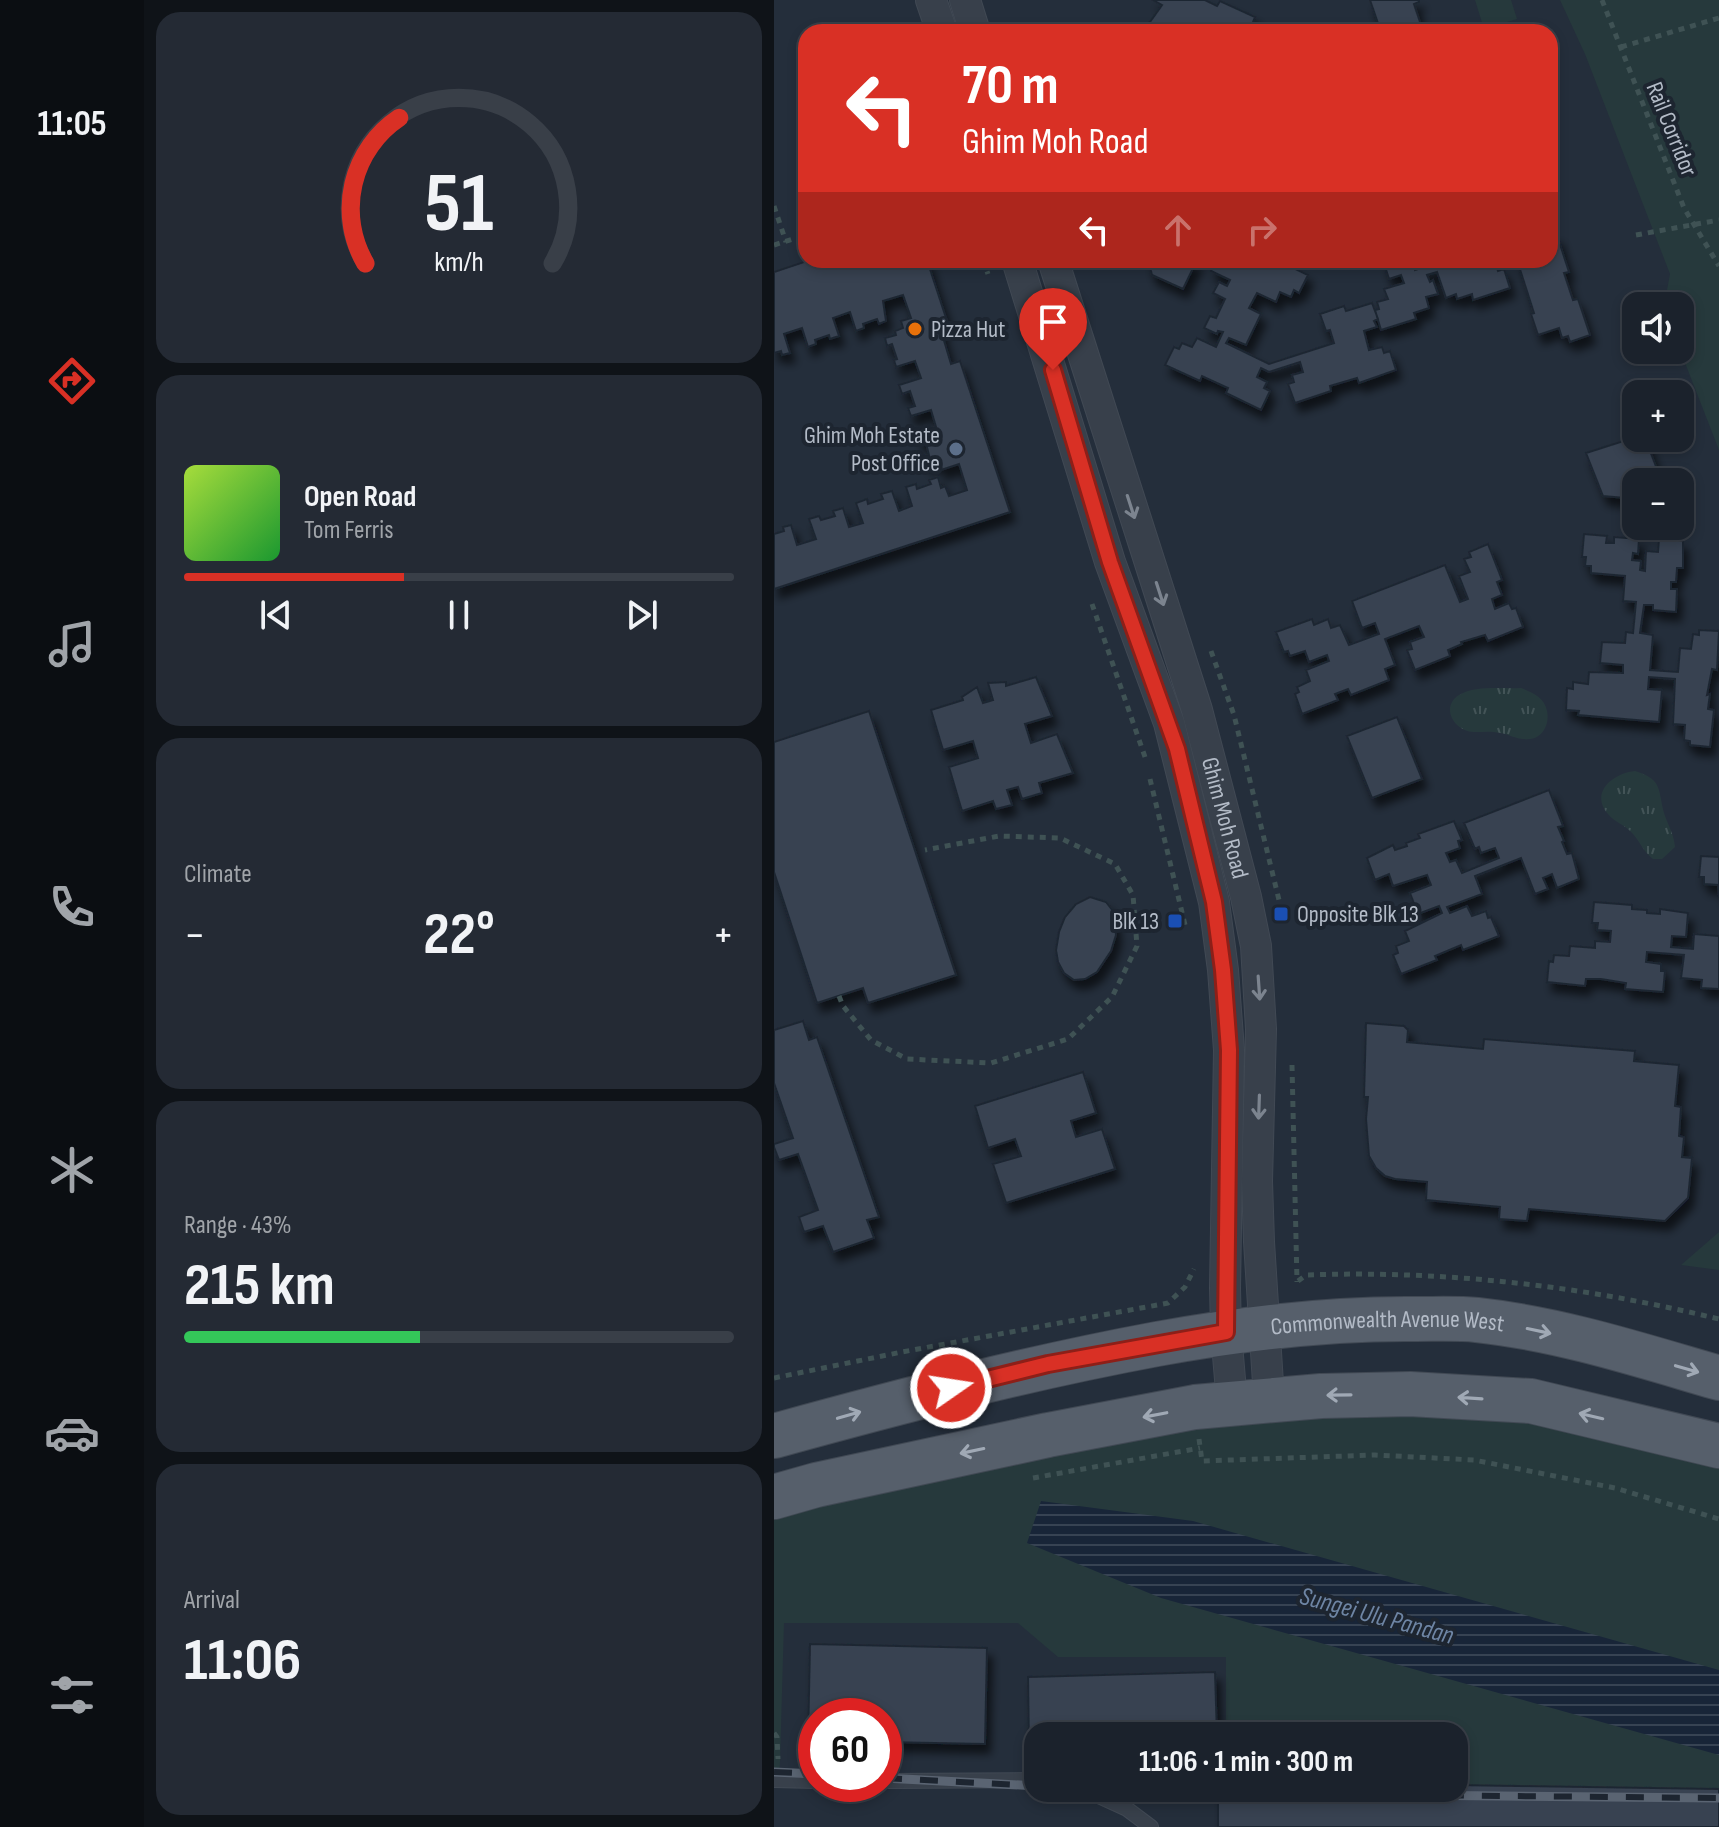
<!DOCTYPE html>
<html lang="en">
<head>
<meta charset="utf-8">
<style>
	body { margin:0; font-family:"Sofia Sans Condensed",sans-serif; background:#242a34; color:#f1f3f6; height:100vh; display:flex; flex-direction:column; font-size:30px; white-space:nowrap }
	* { box-sizing:border-box; margin:0 }
	p { font-size:26px; color:#a0a4a9 }
	.icon { flex:none; width:44px; height:44px; fill:none; stroke:currentColor; stroke-width:2; stroke-linecap:round; stroke-linejoin:round }
	.map { position:relative; flex:1; overflow:hidden }
	.side { display:flex; flex-direction:column; gap:12px; padding:12px; background:#0f1318; width:630px }
	.side>* { flex:none }
	.banner { position:absolute; left:24px; top:24px; width:760px; height:244px; border-radius:24px; box-shadow:0 4px 12px #0003,0 0 0 2px #393f48; background:#d93025; color:#fff; overflow:hidden }
	.tools { position:absolute; left:848px; top:292px; display:grid; gap:16px }
	.tools a { display:grid; place-items:center; width:72px; height:72px; border-radius:16px; background:#1b222c; box-shadow:0 4px 12px #0003,0 0 0 2px #393f48; font-size:40px }
	.speed { position:absolute; left:24px; top:1698px; display:flex; gap:16px; font-size:40px; font-weight:700; text-align:center }
	.speed>* { display:grid; place-content:center; width:104px; height:104px; border-radius:50%; background:#1b222c; box-shadow:0 4px 12px #0003,0 0 0 2px #393f48; line-height:1 }
	.speed .limit { border:12px solid #d22; background:#fff; color:#111 }
	.pin { position:absolute; display:grid; place-items:center; width:68px; height:68px; color:#fff; margin:-82px -34px; border-radius:50% 50% 50% 0; rotate:-45deg; box-shadow:0 0 8px #0007 }
	.pin .icon { rotate:45deg }
	.me { position:absolute; width:88px; margin:-44px; rotate:77deg; stroke-linejoin:round; filter:drop-shadow(0 0 6px #0008) }
	.turn { display:flex; align-items:center; gap:28px; height:168px; padding:0 32px; font-size:36px }
	.turn .icon { width:104px; height:104px; stroke-width:2.5 }
	.turn b { display:block; font-size:56px; line-height:68px }
	.lanes { display:flex; align-items:center; height:76px; padding:0 32px; background:#0003; justify-content:center; gap:40px; direction:ltr }
	.lanes .off { opacity:.35 }
	.big { font-size:60px; font-weight:700; line-height:1.1 }
	.side .card { flex:1; display:flex; flex-direction:column; justify-content:center; gap:12px; min-width:0; padding:0 28px; border-radius:24px; background:#242a34 }
	.side .dial { align-items:center; gap:0 }
	.dial svg { height:208px; overflow:visible; fill:none; stroke:#393f48; stroke-width:7; stroke-linecap:round; text-anchor:middle }
	.dial text { fill:#f1f3f6; stroke:none }
	.song { display:flex; align-items:center; gap:24px }
	.cover { width:96px; height:96px; border-radius:12px; background:linear-gradient(135deg,hsl(80 70% 55%),hsl(130 70% 35%)) }
	.played { height:8px; border-radius:4px; background:linear-gradient(90deg,#d93025 40%,#393f48 40%) }
	.keys { display:flex; justify-content:space-around; direction:ltr }
	.heat { display:flex; justify-content:space-between; align-items:center; font-size:44px; direction:ltr }
	.charge { height:12px; border-radius:6px; background:linear-gradient(90deg,#34c759 43%,#393f48 0) }
	.trip { position:absolute; left:250px; top:1722px; width:444px; height:80px; border-radius:24px; background:#1b222c; box-shadow:0 4px 12px #0003,0 0 0 2px #393f48; font-weight:700; line-height:80px; text-align:center }
	main { display:flex; flex:1; min-height:0 }
	.tabs { display:flex; flex-direction:column; width:144px; justify-content:space-around; align-items:center; background:#0b0e12; color:#a0a4a9 }
	.tabs .icon { width:56px; height:56px }
	.tabs .active { color:#d93025 }
	.tabs b { font-size:36px; color:#f1f3f6 }
	.map>svg:first-child { display:block }
</style>
</head>
<body>
<main>
<nav class="tabs">
<b>11:05</b>
<svg class="icon active" aria-label="directions" viewBox="0 0 24 24"><path d="M12 3l9 9-9 9-9-9zM9 14v-3h6M13 9l2 2-2 2"/></svg>
<svg class="icon" aria-label="music" viewBox="0 0 24 24"><path d="M9 18V5l10-2v13"/><circle cx="6" cy="18" r="3"/><circle cx="16" cy="16" r="3"/></svg>
<svg class="icon" aria-label="phone" viewBox="0 0 24 24"><path d="M5 4h4l2 5-3 2q2 4 5 5l2-3 5 2v4C11 20 4 13 5 4z"/></svg>
<svg class="icon" aria-label="climate" viewBox="0 0 24 24"><path d="M12 3v18M4 7l16 10M4 17L20 7"/></svg>
<svg class="icon" aria-label="car" viewBox="0 0 24 24"><path d="M5 17H2v-5l4-1 3-4h7l3 4 3 1v5h-3M9 17h6M6 11h13"/><circle cx="7" cy="17" r="2"/><circle cx="17" cy="17" r="2"/></svg>
<svg class="icon" aria-label="filters" viewBox="0 0 24 24"><path d="M4 7h16M4 17h16"/><circle cx="9" cy="7" r="2"/><circle cx="15" cy="17" r="2"/></svg>
</nav>
<section class="side">
<div class="card dial"><svg viewBox="0 0 100 80">
<path d="M14 69A42 42 0 1 1 86 69"/>
<path d="M14 69A42 42 0 0 1 27 13" stroke="#d93025"/>
<text x="50" y="56" font-size="32" font-weight="700">51</text>
<text x="50" y="72" font-size="11">km/h</text>
</svg></div>
<div class="card">
<div class="song"><i class="cover"></i><div><b>Open Road</b><p>Tom Ferris</p></div></div>
<div class="played"></div>
<div class="keys"><svg class="icon" aria-label="previous" viewBox="0 0 24 24"><path d="M18 5L8 12l10 7zM5 5v14"/></svg><svg class="icon" aria-label="pause" viewBox="0 0 24 24"><path d="M8 5v14M16 5v14"/></svg><svg class="icon" aria-label="next" viewBox="0 0 24 24"><path d="M6 5l10 7-10 7zM19 5v14"/></svg></div>
</div>
<div class="card"><p>Climate</p>
<div class="heat"><a>−</a><b class="big">22°</b><a>+</a></div>
</div>
<div class="card"><p>Range · 43%</p><b class="big">215 km</b><div class="charge"></div></div>
<div class="card"><p>Arrival</p><b class="big">11:06</b></div>
</section>
<div class="map">
<svg width="945" height="1827" viewBox="0 0 945 1827">
	<defs>
		<pattern id="park-tufts" width="24" height="20" patternUnits="userSpaceOnUse" patternTransform="scale(2)"><rect width="24" height="20" fill="#26393c"/><path d="M3 7l-1-3M5 7V3M7 7l1-3M15 17l-1-3M17 17v-4M19 17l1-3" fill="none" stroke="#435457"/></pattern>
		<pattern id="water-rules" width="6" height="5" patternUnits="userSpaceOnUse" patternTransform="scale(2)"><rect width="6" height="5" fill="#182538"/><path d="M0 2.5h6" fill="none" stroke="#374353"/></pattern>
		<filter id="shadow"><feDropShadow dx="5" dy="9" stdDeviation="4" flood-color="#0009"/></filter>
	</defs>
	<rect width="100%" height="100%" fill="#242e3b"/>
	<path fill="#26393c" d="M701 0H737L743 19 710 29Z
		M786 0H945V450L906 350V306H890L896 274 811 54Z
		M945 1232V1270L907 1265Z
		M547 1396 945 1446V1789L680 1785V1736H452V1657H284L244 1623H10L6 1762 5 1780H0V1497Z"/>
	<path fill="url(#park-tufts)" d="M747 688C759 693 770 697 773 711 776 726 767 741 750 739 742 739 734 734 726 733 718 731 710 732 701 732 682 733 665 708 685 695 702 685 728 689 747 688Z
		M861 771C891 780 883 792 891 816 895 827 900 835 901 847L888 859H879C868 850 867 843 859 834 852 825 840 822 834 814 815 792 840 773 861 771Z"/>
	<path fill="url(#water-rules)" d="M267 1501 419 1521 945 1670V1755L387 1598 253 1543Z"/>
	<path fill="#374251" stroke="#1f2732" stroke-width="2" filter="url(#shadow)" d="M379 0H431L443 6 446 1 481 17 475 32H419L412 29 410 32H386L388 28 376 22 388 5Z
		M596 0H645V2L640 4 649 31 654 29 655 32H607Z
		M783 235 795 272 790 273 799 300 804 299 816 335 796 342 794 336 788 338 785 328 764 335 757 314 760 313 743 260H751L752 263 776 260V237Z
		M36 260H153L174 324 166 327 177 364 186 361 236 512 0 589V534L10 531 9 527 17 525 23 545 42 539 35 519 45 516 47 520 61 516 59 511 69 508 75 527 89 523 82 503 93 499 94 504 109 499 107 494 118 491 125 511 138 506 132 487 142 484 143 489 157 484 155 480 164 477 167 488 171 486 175 496 193 490 185 464 167 470 164 461 153 465 150 456 155 455 151 440 145 441 143 434 162 427 157 410 137 416 134 408 141 406 136 391 128 394 125 385 147 378 141 361 122 367 120 360 123 359 118 344 113 346 111 338 122 335 121 331 129 328 127 321 137 318 129 295 109 301 112 321 105 324 103 319 89 324 90 328 82 331 76 312 59 318 65 336 56 339 55 335 41 340 42 344 34 347 28 328 10 334 16 353 8 355 7 351 0 353V272Z
		M374 260H423L409 289 378 275Z
		M438 260H490L496 263 498 260H503L534 275 525 293 520 290 517 297 506 292 502 302 483 293 475 308 487 314 472 345 455 338 452 343 495 364 560 343 556 330 552 331 546 314 570 306 572 311 598 303 604 319 600 321 603 327 590 331 595 350 608 347 610 353 616 351 622 370 585 383 583 378 556 386 557 391 521 403 514 384 520 382 518 375 529 372 526 362 495 372 487 368 483 377 493 382 490 388 496 391 487 410 452 393 454 388 428 376 426 381 391 365 400 347 405 349 408 343 418 347 423 338 442 347 449 332 444 331 443 334 430 328 436 316 442 318 451 299 439 293 445 282 453 286 456 280 437 271 441 261Z
		M609 260H638L641 270 674 260H709L712 267 722 264 724 271 730 269 736 288 699 300 698 294 683 299 682 294 672 298 663 272 653 275 656 282 659 280 664 294 652 297 655 308 640 313 642 319 607 330 601 310 605 309 603 302 614 299 610 289 630 283 627 275 615 279Z
		M862 437 871 438 888 482H862V499L829 496 812 453Z
		M810 534 833 536 832 543H840V537L865 539 864 554 859 553 858 560 867 561 866 570 871 571 872 551 884 552 885 538 909 541V568H903L902 582H897V589H903L902 612 879 610V605H870L866 633 879 635 876 670 904 672 906 648 917 649 919 634 925 635V630L945 631 943 670 938 669 933 695 936 694 934 709 940 710 936 747 916 745V741L910 740 911 725 899 724 901 679 875 677 874 689 888 690 885 722 804 715 805 711 792 710 793 688 799 689V682L814 684 815 672 849 673V665L826 663 828 642 851 643 852 632 859 633 862 602 849 601 851 576 817 573V566H811L812 557H808Z
		M714 544 728 580 723 582 728 595 718 599 721 609 735 603 738 609 742 608 749 627 714 641 711 635 687 642 688 644 674 650 676 656 641 670 633 650 638 649 636 642 650 637 645 626 611 639 621 665 611 669 615 680 577 695 574 689 561 694 564 700 528 714 521 694 525 692 523 687 536 681 532 670 555 661 553 655 535 662 531 651 516 656 514 651 510 652 502 632 538 619 540 625 554 619 557 628 566 625 575 645 605 634 601 623 588 628 578 601 671 565 686 602 694 599 685 576 696 572 690 559 697 557 695 552Z
		M262 677 278 716 251 724 257 743 283 734 299 773 265 783 268 793 248 799 244 787 233 790 238 805 222 809 219 801 188 811 175 767 204 758 199 741 169 750 157 710 189 700 188 697 203 687 209 703 219 700 214 683 232 682V686Z
		M95 711 182 975 94 1003 89 988 43 1003 0 872V742Z
		M623 717 648 779 598 798 573 736Z
		M775 790 789 826 784 827 790 841 788 842 793 854 798 853 805 879 783 888 778 874 769 878 774 889 761 894 747 858 701 876 708 894 673 907 676 913 693 906 698 916 712 911 714 918 717 917 725 936 689 950 687 945 661 956 663 960 627 974 619 955 624 953 622 946 635 941 631 931 668 913 665 906 644 914 636 893 657 885 653 875 619 886 615 874 601 880 593 858 619 845 621 850 633 846 632 843 646 838 644 834 680 821 688 840 684 841 686 848 672 853 676 862 682 860 688 873 725 858 721 848 707 853 705 847 701 849 690 823Z
		M927 856 945 857V897L944 885 930 884V877H925Z
		M316 897 332 902 339 911 342 935 337 951 323 972 311 979 300 980 290 973 284 962 282 950 285 932 291 917 302 904Z
		M820 902 858 905V909L873 910V913L886 914V909L914 913 912 937 898 936 897 947 919 949 920 934 945 936V989L927 988 928 980 907 978 910 955 873 952 872 962 887 964V971H891L889 992 851 989 852 983 827 979H812L811 986 773 982 775 961 779 962 780 955 795 956 796 946 821 948V941L836 942 837 931 823 930 824 923H818Z
		M29 1021 35 1040 43 1037 105 1217 93 1220 100 1238 59 1252 49 1226 30 1232 25 1217 44 1210 24 1154 5 1160 0 1147V1144L19 1138 0 1083V1030Z
		M592 1023 630 1026 634 1030 633 1042 709 1049 710 1039 861 1051 860 1061 905 1065 901 1106 907 1107 905 1136 910 1137 908 1157 918 1158 914 1198 891 1221 755 1209 753 1221 725 1219 726 1207 652 1200 653 1182 621 1179 611 1176 602 1168 595 1156 592 1119 594 1097H590Z
		M309 1072 322 1113 297 1121 302 1137 328 1129 341 1169 232 1203 219 1164 247 1156 241 1139 214 1148 201 1106Z
		M36 1644 213 1648 211 1744 110 1742V1716H42V1741H34Z
		M441 1672 443 1736H264V1749H255L254 1677Z
		M680 1785 945 1789V1827H444V1788H680Z"/>
	<g fill="none" stroke-linecap="round" stroke-linejoin="round">
		<g stroke="#414954" stroke-width="16">
			<path id="lane" d="M0 1780 42 1781
				M110 1781 264 1780
				M307 1788 353 1809 377 1827"/>
		</g>
		<g stroke="#414954" stroke-width="32">
			<g id="street">
				<path d="M157 0 168 32"/>
				<path d="M191 0 201 32"/>
				<path d="M243 260 336 562 395 723 440 902 449 970 455 1050 451 1288 452 1332 458 1403"/>
				<path id="s1" d="M279 260 423 710 472 897 482 946 487 1029 483 1181 485 1242 495 1399"/>
			</g>
		</g>
		<g stroke="#414954" stroke-width="46">
			<g id="primary">
				<path id="s2" d="M0 1436C127 1401 254 1368 383 1344 470 1328 555 1318 643 1319 663 1319 683 1318 703 1320 786 1329 866 1355 945 1378"/>
				<path d="M0 1497 42 1485 274 1435 421 1407 547 1396 636 1394 757 1401 945 1446"/>
			</g>
		</g>
		<path stroke="#3f5254" stroke-width="5" stroke-dasharray="6 6" stroke-linecap="butt" d="M828 0 910 208 945 266
			M847 47 945 18
			M0 206 12 242
			M0 245 32 235
			M209 260 214 274
			M318 604 371 757
			M437 651 460 715 505 900
			M376 779 412 929
			M65 996 69 1006 97 1040 133 1059 217 1063 294 1039 338 997 363 946 359 895 341 864 286 838 225 836 151 850
			M518 1065 523 1282
			M524 1281 532 1275C672 1270 809 1286 945 1319
			M0 1378 128 1352 394 1303 411 1287 420 1269
			M425 1439 428 1461 601 1455 700 1460 841 1488 945 1519
			M259 1478 426 1448
			M0 1733 3 1737 4 1759"/>
		<use href="#lane" stroke="#38404b" stroke-width="14"/>
		<use href="#street" stroke="#38404b" stroke-width="30"/>
		<use href="#primary" stroke="#565f6b" stroke-width="44"/>
		<g stroke="#5a6472" stroke-width="9">
			<path id="rail" d="M0 1772 42 1774
				M110 1778 264 1786
				M312 1788 417 1793 945 1798"/>
		</g>
		<use href="#rail" stroke="#1d2530" stroke-width="6" stroke-dasharray="18" stroke-linecap="butt"/>
		<path stroke="#3f5254" stroke-width="5" stroke-dasharray="6 6" stroke-linecap="butt" d="M862 235 945 220"/>
	</g>
	<defs><path id="oneway-shaft" d="M-6 0H5M1.5-3L5.5 0L1.5 3" fill="none" stroke-width="1.6" stroke-linecap="round" stroke-linejoin="round" transform="scale(2)"/></defs>
	<g stroke="#7c848f">
		<use href="#oneway-shaft" transform="translate(357 507) rotate(72)"/>
		<use href="#oneway-shaft" transform="translate(386 594) rotate(72)"/>
		<use href="#oneway-shaft" transform="translate(485 988) rotate(86)"/>
		<use href="#oneway-shaft" transform="translate(485 1107) rotate(92)"/>
	</g>
	<g stroke="#a0a9b5">
		<use href="#oneway-shaft" transform="translate(765 1331) rotate(12)"/>
		<use href="#oneway-shaft" transform="translate(913 1369) rotate(16)"/>
		<use href="#oneway-shaft" transform="translate(565 1395) rotate(179)"/>
		<use href="#oneway-shaft" transform="translate(696 1398) rotate(-176)"/>
		<use href="#oneway-shaft" transform="translate(75 1415) rotate(-16)"/>
		<use href="#oneway-shaft" transform="translate(381 1415) rotate(169)"/>
		<use href="#oneway-shaft" transform="translate(817 1416) rotate(-167)"/>
		<use href="#oneway-shaft" transform="translate(198 1451) rotate(168)"/>
	</g>
	<g fill="none" stroke-linecap="round" stroke-linejoin="round">
		<g stroke="#8d1f18" stroke-width="20">
			<path id="route" d="M177 1388 274 1364 452 1332 455 1050 449 970 440 902 403 749 336 562 279 370"/>
		</g>
		<use href="#route" stroke="#d93025" stroke-width="14"/>
	</g>
	<circle fill="#e8710a" stroke="#1d2530" stroke-width="3" cx="141" cy="329" r="8"/>
	<circle fill="#5c6f8a" stroke="#1d2530" stroke-width="3" cx="182" cy="449" r="8"/>
	<g fill="#1a4fb4" stroke="#1d2530" stroke-width="3">
		<rect x="499" y="906" width="16" height="16" rx="4"/>
		<rect x="393" y="913" width="16" height="16" rx="4"/>
	</g>
	<g text-anchor="middle" stroke-width="8" stroke-linejoin="round" paint-order="stroke">
		<g font-size="24" fill="#b3bbc7" stroke="#1d2530">
			<text transform="translate(898 129) rotate(68)" y="8">Rail Corridor</text>
			<text dy="8" stroke="none"><textPath href="#s1" startOffset="584">Ghim Moh Road</textPath></text>
			<text dy="8" stroke="none"><textPath href="#s2" startOffset="626">Commonwealth Avenue West</textPath></text>
		</g>
		<g font-size="24" fill="#b3bbc7" stroke="#1d2530" text-anchor="start">
			<text x="157" y="337">Pizza Hut</text>
			<text x="166" y="443" text-anchor="end">Ghim Moh Estate<tspan x="166" dy="28">Post Office</tspan></text>
			<text x="523" y="922">Opposite Blk 13</text>
			<text x="385" y="929" text-anchor="end">Blk 13</text>
		</g>
		<g font-size="26" font-style="italic" fill="#6e85a4" stroke="#1d2530">
			<text transform="translate(603 1615) rotate(15)" y="9">Sungei Ulu Pandan</text>
		</g>
	</g>
</svg>
<div class="tools">
<a><svg class="icon" aria-label="sound" viewBox="0 0 24 24"><path d="M4 9h4l5-4v14l-5-4H4zM17 9q2 3 0 6"/></svg></a>
<a>+</a>
<a>−</a>
</div>
<div class="speed"><div class="limit">60</div></div>
<div class="pin" style="left:279px;top:370px;background:#d93025"><svg class="icon" aria-label="arrive" viewBox="0 0 24 24"><path d="M6 21V4h12l-3 4 3 4H6"/></svg></div>
<svg class="me" style="left:177px;top:1388px" viewBox="-20 -20 40 40"><circle r="17" fill="#d93025" stroke="#fff" stroke-width="3"/><path d="M0-11L8 9 0 5-8 9z" fill="#fff"/></svg>
<div class="trip">11:06 · 1 min · 300 m</div>
<div class="banner">
<div class="turn"><svg class="icon" aria-label="left" viewBox="0 0 24 24"><path d="M17 20v-9H6M10 6l-5 5 5 5"/></svg><div><b>70 m</b>Ghim Moh Road</div></div>
<div class="lanes"><svg class="icon" aria-label="left" viewBox="0 0 24 24"><path d="M17 20v-9H6M10 6l-5 5 5 5"/></svg><svg class="icon off" aria-label="ahead" viewBox="0 0 24 24"><path d="M12 20V5M6 11l6-6 6 6"/></svg><svg class="icon off" aria-label="right" viewBox="0 0 24 24"><path d="M7 20v-9h11M14 6l5 5-5 5"/></svg></div>
</div>
</div>
</main>
</body>
</html>
